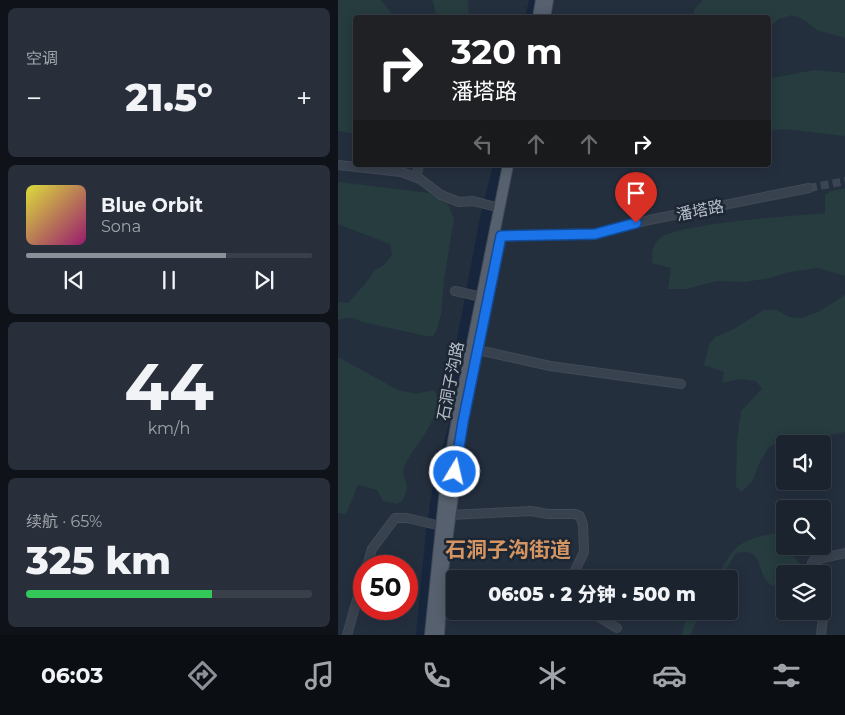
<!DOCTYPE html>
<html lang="zh">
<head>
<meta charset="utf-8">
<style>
	body { margin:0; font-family:Montserrat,"Noto Sans SC",sans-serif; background:#282f3a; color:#f1f3f6; height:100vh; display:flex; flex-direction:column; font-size:19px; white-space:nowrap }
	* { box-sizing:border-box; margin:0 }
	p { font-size:16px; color:#a0a4aa }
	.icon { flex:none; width:28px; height:28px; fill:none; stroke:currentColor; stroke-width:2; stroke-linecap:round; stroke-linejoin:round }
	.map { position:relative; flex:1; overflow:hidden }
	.side { display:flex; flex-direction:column; gap:8px; padding:8px; background:#0f1319; width:338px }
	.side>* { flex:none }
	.guide { position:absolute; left:15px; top:15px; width:418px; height:152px; border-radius:5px; box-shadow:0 2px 12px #0003,0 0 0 1px #39404a; background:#202124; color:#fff; overflow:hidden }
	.fabs { position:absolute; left:438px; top:435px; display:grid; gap:10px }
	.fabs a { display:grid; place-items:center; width:55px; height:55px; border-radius:5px; background:#1b232e; box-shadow:0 2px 12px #0003,0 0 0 1px #39404a; font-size:25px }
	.speed { position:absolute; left:15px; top:555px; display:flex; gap:10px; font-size:25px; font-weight:700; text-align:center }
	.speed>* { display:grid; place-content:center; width:65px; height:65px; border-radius:50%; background:#1b232e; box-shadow:0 2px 12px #0003,0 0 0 1px #39404a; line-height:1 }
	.speed .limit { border:8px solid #d22; background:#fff; color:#111 }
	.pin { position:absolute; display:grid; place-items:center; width:42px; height:42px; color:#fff; margin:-51px -21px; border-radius:50% 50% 50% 0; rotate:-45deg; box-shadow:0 0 5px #0007 }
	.pin .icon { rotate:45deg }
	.me { position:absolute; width:55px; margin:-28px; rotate:9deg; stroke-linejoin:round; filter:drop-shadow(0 0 4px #0008) }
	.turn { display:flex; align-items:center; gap:18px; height:105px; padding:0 15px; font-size:22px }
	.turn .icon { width:65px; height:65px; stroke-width:2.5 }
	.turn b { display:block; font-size:35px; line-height:42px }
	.lanes { display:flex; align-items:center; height:48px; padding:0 15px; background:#0003; justify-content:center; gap:25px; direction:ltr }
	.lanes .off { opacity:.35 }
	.big { font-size:38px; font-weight:800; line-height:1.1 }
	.side .tile { flex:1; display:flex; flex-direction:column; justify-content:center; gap:8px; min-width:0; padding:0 18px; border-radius:8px; background:#282f3a }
	.side .dial { align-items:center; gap:0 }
	.dial b { font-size:65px; line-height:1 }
	.song { display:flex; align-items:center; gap:15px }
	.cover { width:60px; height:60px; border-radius:8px; background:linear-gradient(135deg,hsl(60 70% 55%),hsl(320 70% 35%)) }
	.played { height:5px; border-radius:2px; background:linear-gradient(90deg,#8c9099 70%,#39404a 70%) }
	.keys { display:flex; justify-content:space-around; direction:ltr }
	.heat { display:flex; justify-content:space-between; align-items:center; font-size:28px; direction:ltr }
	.charge { height:8px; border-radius:4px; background:linear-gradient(90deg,#34c759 65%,#39404a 0) }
	.trip { position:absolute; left:108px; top:570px; width:292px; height:50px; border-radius:5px; background:#1b232e; box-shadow:0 2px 12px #0003,0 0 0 1px #39404a; font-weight:800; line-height:50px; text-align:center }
	.tabs { display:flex; height:80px; justify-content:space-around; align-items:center; background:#0b0e12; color:#a0a4aa }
	.tabs .icon { width:35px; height:35px }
	.tabs .current { color:#8c9099 }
	.tabs b { font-size:22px; color:#f1f3f6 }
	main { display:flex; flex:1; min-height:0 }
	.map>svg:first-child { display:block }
</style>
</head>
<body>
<main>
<section class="side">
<div class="tile"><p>空调</p>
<div class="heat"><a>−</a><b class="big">21.5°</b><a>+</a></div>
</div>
<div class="tile">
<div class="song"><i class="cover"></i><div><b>Blue Orbit</b><p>Sona</p></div></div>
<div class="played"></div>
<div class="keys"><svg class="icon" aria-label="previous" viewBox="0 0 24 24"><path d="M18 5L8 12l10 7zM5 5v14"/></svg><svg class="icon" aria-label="pause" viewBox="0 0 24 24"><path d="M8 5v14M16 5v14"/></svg><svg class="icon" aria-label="next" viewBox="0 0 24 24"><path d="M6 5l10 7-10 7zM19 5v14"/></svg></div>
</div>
<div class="tile dial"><b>44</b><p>km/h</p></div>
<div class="tile"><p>续航 · 65%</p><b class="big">325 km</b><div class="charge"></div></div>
</section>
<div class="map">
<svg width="508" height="635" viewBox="0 0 508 635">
	<rect width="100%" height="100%" fill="#242f3e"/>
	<path fill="#263c3f" d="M0 0H43L57 17 18 18 17 134 0 131Z
		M94 0H130L131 17H98L96 5Z
		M365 0H507V38L479 30 466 20 454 15 441 19 430 28V18L356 17V10Z
		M476 70 507 73V136L446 129 430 131V79Z
		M0 182 91 193 110 204 116 218 106 280 103 314 98 332 95 336H88L24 322C15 317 10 317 0 320V302L10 303 27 284 36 271 46 265 54 255 52 244 0 224Z
		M507 188V276L480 268 451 272 432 278 406 282 379 281 348 289H330L333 268 314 263C314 254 314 245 321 239 339 223 458 216 487 213V195L493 191Z
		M507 295V432L477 438 459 435 431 447 422 462 414 482 403 492 398 486 399 439 403 411 424 389 418 381 403 379 384 383 386 372 366 365 371 345 377 337 396 329 426 310H438L451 317 463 318 480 312Z
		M0 357 60 390 78 394 96 390C111 413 74 446 66 467 64 474 68 480 69 487 69 491 66 497 64 501L59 504 45 501 39 490 20 485 8 514 0 513Z
		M446 528V546H455L456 556 464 567 463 574H446V584L434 586C432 584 429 582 428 580 419 567 423 547 398 553L382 579H377C389 561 393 545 417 538 430 533 432 537 446 528Z
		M354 611H365L356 626 353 635H344L346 624Z"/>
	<path fill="#17263c" d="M191 0H200L196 17 187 18Z
		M155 165H167L139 304 90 635H78L88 530 99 460 104 450 114 411 116 393 113 371 142 217Z"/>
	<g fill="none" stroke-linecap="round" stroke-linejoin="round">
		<path stroke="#3a4453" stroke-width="8" stroke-dasharray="8 4" stroke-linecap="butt" d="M471 188 508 181"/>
		<g stroke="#414a57" stroke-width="10">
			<path id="minor" d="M0 165 63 172 82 179 103 195 121 202 135 201 162 208
				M78 177 81 165
				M163 236 257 234 311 220 471 188
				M117 291 144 297
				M140 350 212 366 343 384
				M112 515 193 511 210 514H237L242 516 245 525 246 552 233 579
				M29 566 34 549 57 518H69L103 526
				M476 574 474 563 476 560 508 553
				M251 611 279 628
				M9 635 26 575
				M483 635 485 617 484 604"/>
		</g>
		<g stroke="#414a57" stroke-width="12">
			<path id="major" d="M200 18 203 0
				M207 18 210 0
				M92 635 107 489 119 419 170 165
				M101 635 105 571 121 450"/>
		</g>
		<use href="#minor" stroke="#38414e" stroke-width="8"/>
		<use href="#major" stroke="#56606e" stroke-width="10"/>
	</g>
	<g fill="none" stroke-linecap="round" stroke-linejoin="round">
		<g stroke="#114b97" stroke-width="12">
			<path id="route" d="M117 472 125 422 163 236 257 234 298 223"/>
		</g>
		<use href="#route" stroke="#1a73e8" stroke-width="9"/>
	</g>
	<g text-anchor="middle" stroke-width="5" stroke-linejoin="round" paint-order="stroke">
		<g font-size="16" fill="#b4bcc9" stroke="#1d2633">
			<text transform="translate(362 210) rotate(-11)" y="6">潘塔路</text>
			<text transform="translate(112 381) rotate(-79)" y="6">石洞子沟路</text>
		</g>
		<g font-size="21" font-weight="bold" fill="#d59563" stroke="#1d2633">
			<text x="170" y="557">石洞子沟街道</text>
		</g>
	</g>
</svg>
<div class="fabs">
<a><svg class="icon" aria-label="sound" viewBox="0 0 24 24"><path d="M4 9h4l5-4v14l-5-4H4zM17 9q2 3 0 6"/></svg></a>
<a><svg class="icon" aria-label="search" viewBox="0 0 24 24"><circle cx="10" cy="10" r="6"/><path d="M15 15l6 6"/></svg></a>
<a><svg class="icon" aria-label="layers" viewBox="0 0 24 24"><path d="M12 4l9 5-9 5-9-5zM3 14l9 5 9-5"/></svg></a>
</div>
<div class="speed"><div class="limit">50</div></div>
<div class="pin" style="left:298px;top:223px;background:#d93025"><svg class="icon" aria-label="arrive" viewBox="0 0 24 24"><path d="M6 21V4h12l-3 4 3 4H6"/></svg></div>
<svg class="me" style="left:117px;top:472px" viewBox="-20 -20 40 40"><circle r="17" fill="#1a73e8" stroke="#fff" stroke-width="3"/><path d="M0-11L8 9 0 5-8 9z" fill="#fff"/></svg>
<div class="trip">06:05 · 2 分钟 · 500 m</div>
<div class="guide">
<div class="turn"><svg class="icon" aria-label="right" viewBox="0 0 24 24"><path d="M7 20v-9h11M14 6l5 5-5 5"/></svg><div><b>320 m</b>潘塔路</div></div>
<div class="lanes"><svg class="icon off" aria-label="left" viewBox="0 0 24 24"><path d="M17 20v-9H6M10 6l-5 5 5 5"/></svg><svg class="icon off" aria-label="ahead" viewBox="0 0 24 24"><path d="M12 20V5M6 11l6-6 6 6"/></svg><svg class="icon off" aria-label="ahead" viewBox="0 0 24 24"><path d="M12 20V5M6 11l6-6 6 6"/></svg><svg class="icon" aria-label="right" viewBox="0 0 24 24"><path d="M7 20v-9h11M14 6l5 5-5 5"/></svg></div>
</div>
</div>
</main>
<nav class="tabs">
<b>06:03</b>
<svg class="icon current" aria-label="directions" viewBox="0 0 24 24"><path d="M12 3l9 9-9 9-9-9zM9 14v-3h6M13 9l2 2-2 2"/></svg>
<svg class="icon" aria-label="music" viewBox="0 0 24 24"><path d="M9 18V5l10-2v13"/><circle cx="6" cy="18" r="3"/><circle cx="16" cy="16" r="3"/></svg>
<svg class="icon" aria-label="phone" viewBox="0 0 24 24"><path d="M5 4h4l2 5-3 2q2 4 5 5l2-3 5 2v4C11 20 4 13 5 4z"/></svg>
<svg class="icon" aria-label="climate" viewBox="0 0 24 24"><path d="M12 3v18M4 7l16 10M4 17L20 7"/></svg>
<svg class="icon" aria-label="car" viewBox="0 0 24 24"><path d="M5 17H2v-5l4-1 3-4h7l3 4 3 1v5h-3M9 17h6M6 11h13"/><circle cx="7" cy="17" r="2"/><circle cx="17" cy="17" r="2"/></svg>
<svg class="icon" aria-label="filters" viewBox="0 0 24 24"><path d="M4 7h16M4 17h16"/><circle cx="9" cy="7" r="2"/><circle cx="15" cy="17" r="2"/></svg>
</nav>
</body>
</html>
